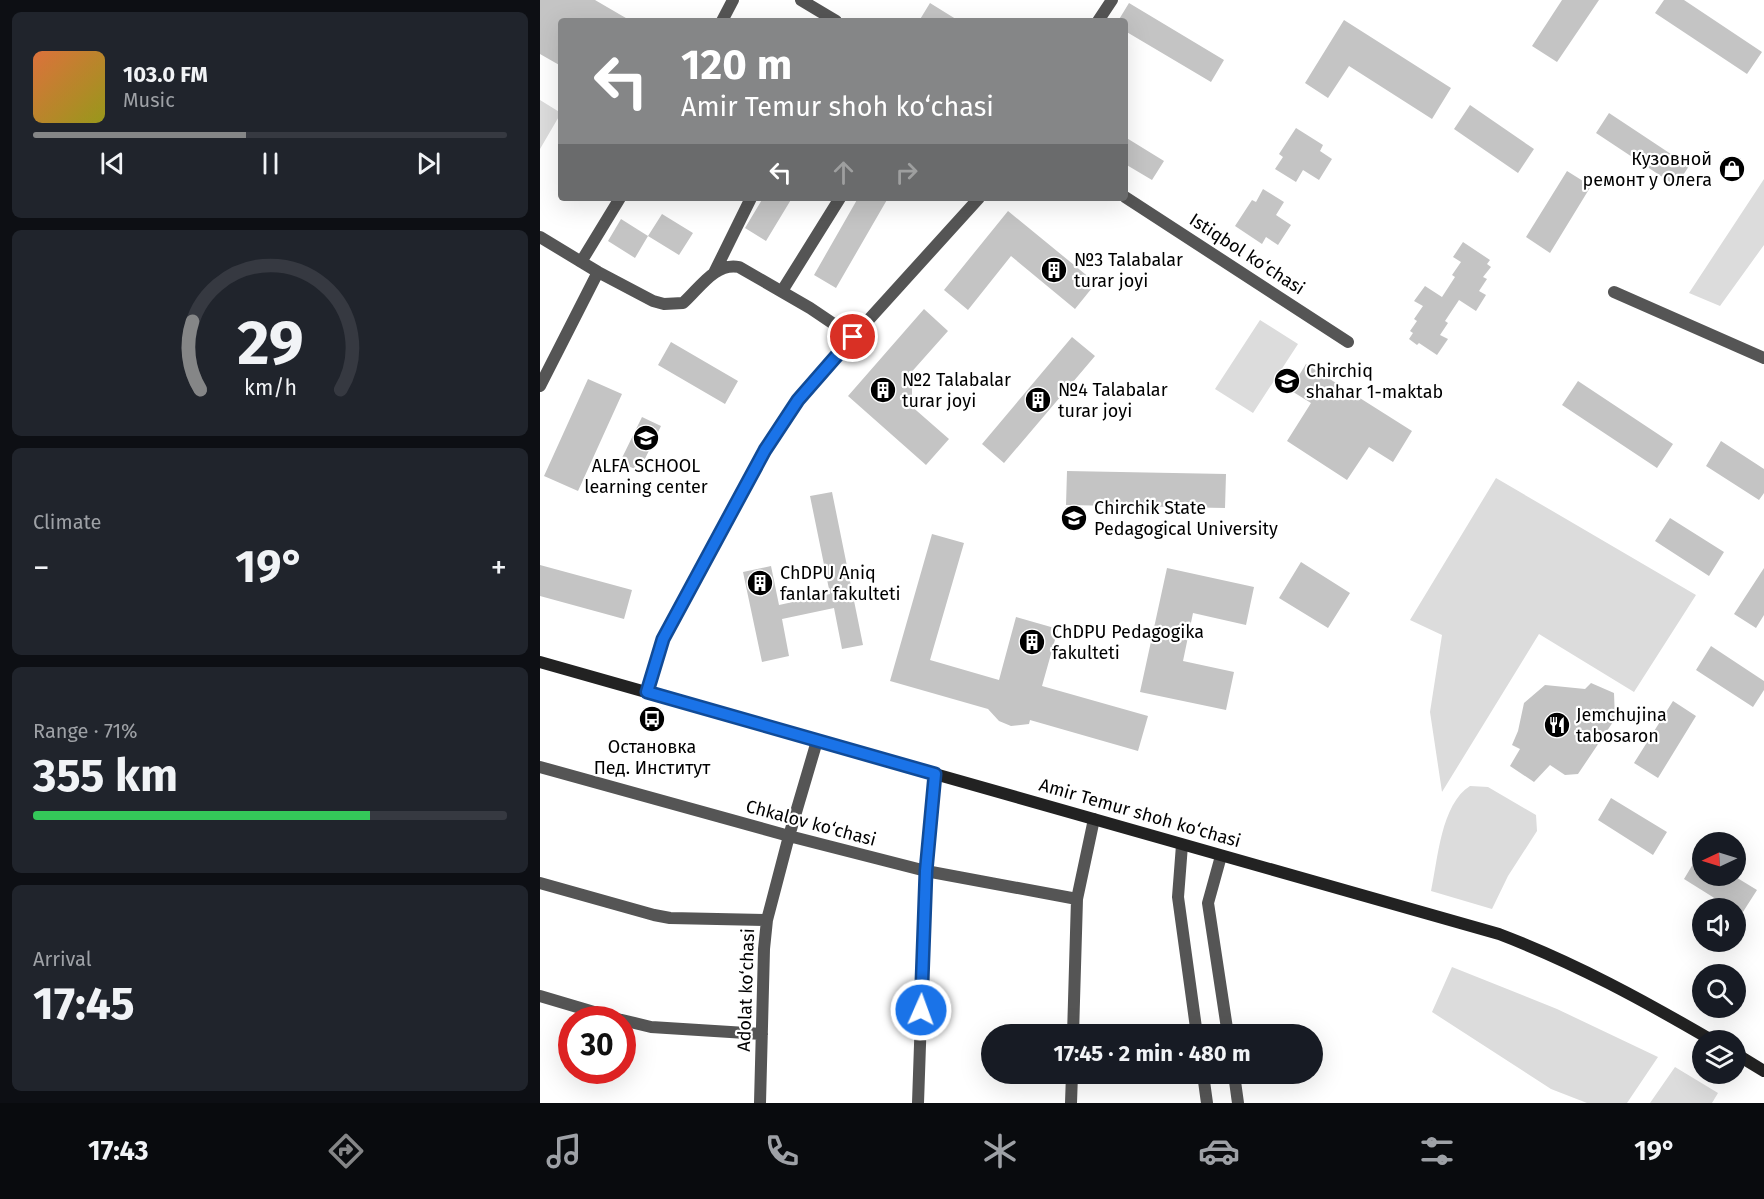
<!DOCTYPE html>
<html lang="en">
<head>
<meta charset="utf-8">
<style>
	body { margin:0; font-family:"Fira Sans",sans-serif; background:#20242c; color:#f1f3f6; height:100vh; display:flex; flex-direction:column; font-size:22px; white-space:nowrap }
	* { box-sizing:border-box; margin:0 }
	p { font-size:20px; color:#9ea1a6 }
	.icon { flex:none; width:33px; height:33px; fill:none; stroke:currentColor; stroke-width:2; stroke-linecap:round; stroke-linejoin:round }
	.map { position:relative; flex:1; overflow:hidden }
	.side { display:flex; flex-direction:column; gap:12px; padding:12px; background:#0d0f14; width:540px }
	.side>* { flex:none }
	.hud { position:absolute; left:18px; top:18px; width:570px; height:183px; border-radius:6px; box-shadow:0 6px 24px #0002; background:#858687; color:#fff; overflow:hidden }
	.needle { width:39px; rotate:266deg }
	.buttons { position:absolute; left:1152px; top:832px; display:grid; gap:12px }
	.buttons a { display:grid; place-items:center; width:54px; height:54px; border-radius:50%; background:#171b24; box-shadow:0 6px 24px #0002; font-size:30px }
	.speed { position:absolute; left:18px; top:1006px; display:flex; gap:12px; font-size:30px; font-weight:700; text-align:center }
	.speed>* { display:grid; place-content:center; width:78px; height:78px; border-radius:50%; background:#171b24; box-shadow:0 6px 24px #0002; line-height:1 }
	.speed .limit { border:9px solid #d22; background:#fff; color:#111 }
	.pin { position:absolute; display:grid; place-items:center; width:51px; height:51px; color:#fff; margin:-26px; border:3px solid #fff; border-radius:50%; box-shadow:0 2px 6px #0007 }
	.me { position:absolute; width:66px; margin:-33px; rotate:2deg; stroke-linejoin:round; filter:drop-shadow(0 0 4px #0008) }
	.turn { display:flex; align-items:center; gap:21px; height:126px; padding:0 24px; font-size:27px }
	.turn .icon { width:78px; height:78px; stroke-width:2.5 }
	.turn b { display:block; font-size:42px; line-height:51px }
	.lanes { display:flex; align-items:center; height:57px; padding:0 24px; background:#0003; justify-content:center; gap:30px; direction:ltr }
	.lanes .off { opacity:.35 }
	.big { font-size:45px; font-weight:700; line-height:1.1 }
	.side .widget { flex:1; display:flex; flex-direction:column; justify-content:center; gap:9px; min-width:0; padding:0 21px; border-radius:9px; background:#20242c }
	.side .dial { align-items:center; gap:0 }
	.dial svg { height:156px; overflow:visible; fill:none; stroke:#363941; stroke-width:7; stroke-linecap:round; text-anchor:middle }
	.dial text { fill:#f1f3f6; stroke:none }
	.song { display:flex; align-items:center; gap:18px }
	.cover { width:72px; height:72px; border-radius:9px; background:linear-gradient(135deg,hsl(20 70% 55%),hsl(60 70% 35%)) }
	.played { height:6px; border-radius:3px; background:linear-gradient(90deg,#858687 45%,#363941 45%) }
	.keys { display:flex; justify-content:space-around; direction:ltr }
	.heat { display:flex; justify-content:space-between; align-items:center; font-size:33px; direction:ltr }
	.charge { height:9px; border-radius:4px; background:linear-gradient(90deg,#34c759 71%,#363941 0) }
	.trip { position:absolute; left:441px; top:1024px; width:342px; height:60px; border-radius:30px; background:#171b24; box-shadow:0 6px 24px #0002; font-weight:700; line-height:60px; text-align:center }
	.tabs { display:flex; height:96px; justify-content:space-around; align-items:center; background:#090b0e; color:#9ea1a6 }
	.tabs .icon { width:42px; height:42px }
	.tabs .current { color:#858687 }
	.tabs b { font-size:27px; color:#f1f3f6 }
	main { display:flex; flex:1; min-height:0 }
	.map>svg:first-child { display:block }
</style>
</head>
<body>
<main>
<section class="side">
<div class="widget">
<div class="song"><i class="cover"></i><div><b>103.0 FM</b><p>Music</p></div></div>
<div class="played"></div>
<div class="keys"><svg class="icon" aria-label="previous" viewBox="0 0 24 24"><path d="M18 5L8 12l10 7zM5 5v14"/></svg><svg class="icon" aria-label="pause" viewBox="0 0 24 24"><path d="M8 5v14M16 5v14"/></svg><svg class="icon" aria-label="next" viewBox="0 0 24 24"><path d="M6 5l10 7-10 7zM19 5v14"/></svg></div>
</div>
<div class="widget dial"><svg viewBox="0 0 100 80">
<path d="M14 69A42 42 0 1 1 86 69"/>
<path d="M14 69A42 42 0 0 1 10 34" stroke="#858687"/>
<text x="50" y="56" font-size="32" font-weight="700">29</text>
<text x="50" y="72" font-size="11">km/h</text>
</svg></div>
<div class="widget"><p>Climate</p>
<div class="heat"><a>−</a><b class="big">19°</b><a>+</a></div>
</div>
<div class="widget"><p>Range · 71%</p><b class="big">355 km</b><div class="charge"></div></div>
<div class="widget"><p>Arrival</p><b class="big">17:45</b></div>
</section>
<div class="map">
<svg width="1224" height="1103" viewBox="0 0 1224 1103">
	<rect width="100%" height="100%" fill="#fff"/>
	<path fill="#dcdcdc" d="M0 100 21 113 0 149Z
		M1224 179V245L1180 306 1149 293Z
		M720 320 758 344 713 413 675 389Z
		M956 478 1156 595 1094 692 999 634 902 792 890 712 902 635 870 620Z
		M930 786 948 787 996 815 997 831 968 876 952 909 891 891C898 859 901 804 930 786Z
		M912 967 1017 1009 1118 1057 1087 1103H1047L1011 1089 892 1012Z
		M1135 1067 1178 1093 1172 1103H1110Z"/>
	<path fill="#c4c4c4" d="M0 0H55L91 21H21V66L0 54Z
		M1022 0H1059L1017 62 992 46Z
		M1124 0H1144L1222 52 1207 74 1115 13Z
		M390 3 419 21H379Z
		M589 3 684 60 671 82 585 31V21H578Z
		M804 20 911 88 892 119 809 66 788 98 765 83Z
		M930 105 994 149 978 173 914 129Z
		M1069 113 1149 166 1136 186 1056 133Z
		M756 128 783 145 780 151 792 159 779 180 763 170 756 182 735 169 743 157 739 154Z
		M585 137 624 161 612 180 585 164Z
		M1027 171 1051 186 1010 253 986 237Z
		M723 189 744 202 736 215 751 225 738 245 726 237 722 244 695 226 712 200 716 202Z
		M223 198H252L226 241 205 228Z
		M318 198H348L296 288 274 275Z
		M468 211 556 283 535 309 471 256 428 310 404 290Z
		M122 214 153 233 139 255 108 236Z
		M81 219 108 236 95 258 68 241Z
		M923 242 950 260 947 264 951 267 943 277 947 279 939 291 946 295 936 311 919 300 905 321 908 323 900 335 908 339 897 355 879 343 877 345 869 339 873 333 870 331 877 321 874 319 883 306 874 301 885 286 902 297 915 277 912 275 921 262 913 257Z
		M384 309 408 331 368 376 372 385V395L369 404 409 439 386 465 308 396Z
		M532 337 555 356 464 463 442 444Z
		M131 342 198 381 185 404 118 365Z
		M766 364 872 431 853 462 829 447 807 480 747 441 771 403 750 390Z
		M48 379 82 394 38 491 4 476Z
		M1038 381 1133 444 1117 468 1022 405Z
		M102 417 121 426 99 471 80 462Z
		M1181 441 1224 469V493L1219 500 1166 466Z
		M527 471 686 474 685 508 526 505Z
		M292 492 323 645 302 649 294 608 242 619 249 656 222 662 203 572 231 566 239 605 290 594 270 496Z
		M1130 518 1184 552 1169 576 1115 541Z
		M392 534 424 543 390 660 459 680 476 617 518 629 502 686 608 716 598 751 490 720 489 724 471 726 459 721 448 709 350 681Z
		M761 562 810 593 788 628 739 598Z
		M0 565 92 590 84 619 0 596Z
		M627 568 714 587 706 625 653 613 643 661 694 672 686 710 600 692Z
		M1224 568V615L1216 628 1194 614Z
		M1171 646 1224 681V690L1213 707 1156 670Z
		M1051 683 1074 693 1075 719 1038 774 1025 775 1010 765 994 782 970 766 980 749 972 745 978 731 984 703 1005 685 1045 689Z
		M1133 701 1156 716 1118 778 1094 763Z
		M1071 798 1127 832 1113 855 1058 820Z
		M1162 849V876H1194L1217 890 1201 915 1196 911V909H1192L1144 879Z"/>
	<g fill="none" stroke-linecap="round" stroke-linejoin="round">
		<path stroke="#555" stroke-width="12" d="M261 0 296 21
			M182 21 193 0
			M558 21 572 0
			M585 197 808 342
			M0 237 58 272 113 301 124 304 143 303C159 289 175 262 199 267L270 308 313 337
			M41 262 80 198
			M174 273 211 198
			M242 291 300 198
			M1074 292 1224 358
			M0 386 58 272
			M107 692 123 639 225 450 258 400 313 337 439 198
			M0 767 249 836 386 871 537 899
			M642 845 638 897 657 1035
			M681 856 668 903 688 1035
			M0 883 114 915 130 918 227 920
			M0 996 81 1020
			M82 1020 111 1027 222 1034
			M533 1035 537 899 554 819
			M663 1074 667 1103
			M694 1074 698 1103
			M220 1103 224 949 227 920 249 836 277 741
			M378 1103 386 871 395 774
			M531 1103 532 1074"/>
		<path stroke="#222" stroke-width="12" d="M0 662 959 934C1035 963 1103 1000 1173 1041
			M1196 1054 1224 1071"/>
	</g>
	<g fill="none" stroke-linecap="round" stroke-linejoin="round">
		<g stroke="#114b97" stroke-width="15">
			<path id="route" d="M313 337 258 400 225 450 123 639 107 692 395 774 386 871 381 1010"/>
		</g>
		<use href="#route" stroke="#1a73e8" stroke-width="10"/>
	</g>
	<defs>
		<g id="shop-disc" transform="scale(1.35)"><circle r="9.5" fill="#000" stroke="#fff"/><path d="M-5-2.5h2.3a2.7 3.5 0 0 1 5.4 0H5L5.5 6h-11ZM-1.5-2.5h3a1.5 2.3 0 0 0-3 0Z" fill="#fff"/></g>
		<g id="building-disc" transform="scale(1.35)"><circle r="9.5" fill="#000" stroke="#fff"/><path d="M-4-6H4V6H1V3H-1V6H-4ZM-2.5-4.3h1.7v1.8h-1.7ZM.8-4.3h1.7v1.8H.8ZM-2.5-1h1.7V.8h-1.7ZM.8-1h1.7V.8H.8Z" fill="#fff"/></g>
		<g id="school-disc" transform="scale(1.35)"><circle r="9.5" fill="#000" stroke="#fff"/><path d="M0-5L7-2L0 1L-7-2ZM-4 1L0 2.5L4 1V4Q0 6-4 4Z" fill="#fff"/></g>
		<g id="university-disc" transform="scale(1.35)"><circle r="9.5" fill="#000" stroke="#fff"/><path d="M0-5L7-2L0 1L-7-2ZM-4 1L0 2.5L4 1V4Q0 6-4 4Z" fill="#fff"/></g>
		<g id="bus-disc" transform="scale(1.35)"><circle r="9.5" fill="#000" stroke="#fff"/><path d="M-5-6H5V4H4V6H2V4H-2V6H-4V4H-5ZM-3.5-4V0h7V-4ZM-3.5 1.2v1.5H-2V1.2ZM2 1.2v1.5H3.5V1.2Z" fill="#fff"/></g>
		<g id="restaurant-disc" transform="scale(1.35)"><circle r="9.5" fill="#000" stroke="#fff"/><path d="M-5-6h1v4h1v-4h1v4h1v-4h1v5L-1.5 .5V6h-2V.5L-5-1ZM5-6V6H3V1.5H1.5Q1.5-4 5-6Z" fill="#fff"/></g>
	</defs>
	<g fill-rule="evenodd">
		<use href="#shop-disc" x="1192" y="169"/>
		<use href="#building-disc" x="514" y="270"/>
		<use href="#school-disc" x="747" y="381"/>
		<use href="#building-disc" x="343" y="390"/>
		<use href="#building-disc" x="498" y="400"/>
		<use href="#school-disc" x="106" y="438"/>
		<use href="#university-disc" x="534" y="518"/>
		<use href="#building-disc" x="220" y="583"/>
		<use href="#building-disc" x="492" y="642"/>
		<use href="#bus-disc" x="112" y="719"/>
		<use href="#restaurant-disc" x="1017" y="725"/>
	</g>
	<g text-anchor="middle" stroke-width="4.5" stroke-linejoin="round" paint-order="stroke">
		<g font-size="18" fill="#000" stroke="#fff" text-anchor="start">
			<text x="1172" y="165" text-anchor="end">Кузовной<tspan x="1172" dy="21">ремонт у Олега</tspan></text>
			<text x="534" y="266">№3 Talabalar<tspan x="534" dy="21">turar joyi</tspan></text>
			<text x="766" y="377">Chirchiq<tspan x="766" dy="21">shahar 1-maktab</tspan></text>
			<text x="362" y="386">№2 Talabalar<tspan x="362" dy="21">turar joyi</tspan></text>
			<text x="518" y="396">№4 Talabalar<tspan x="518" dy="21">turar joyi</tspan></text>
			<text x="106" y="472" text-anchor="middle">ALFA SCHOOL<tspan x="106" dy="21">learning center</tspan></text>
			<text x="554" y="514">Chirchik State<tspan x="554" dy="21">Pedagogical University</tspan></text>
			<text x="240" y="579">ChDPU Aniq<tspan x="240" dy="21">fanlar fakulteti</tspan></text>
			<text x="512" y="638">ChDPU Pedagogika<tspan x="512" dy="21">fakulteti</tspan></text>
			<text x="1036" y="721">Jemchujina<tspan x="1036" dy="21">tabosaron</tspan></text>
			<text x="112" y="753" text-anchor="middle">Остановка<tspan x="112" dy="21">Пед. Институт</tspan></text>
		</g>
		<g font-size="18" fill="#000" stroke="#fff">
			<text transform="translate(707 254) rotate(33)" y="6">Istiqbol ko‘chasi</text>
			<text transform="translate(600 813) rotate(16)" y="6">Amir Temur shoh ko‘chasi</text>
			<text transform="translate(271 823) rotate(15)" y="6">Chkalov ko‘chasi</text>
			<text transform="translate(206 990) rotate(-88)" y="6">Adolat ko‘chasi</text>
		</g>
	</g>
</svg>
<div class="buttons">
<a><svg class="needle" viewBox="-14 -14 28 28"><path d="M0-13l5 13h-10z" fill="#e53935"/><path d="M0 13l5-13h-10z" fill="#9ea1a6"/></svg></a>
<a><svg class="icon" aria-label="sound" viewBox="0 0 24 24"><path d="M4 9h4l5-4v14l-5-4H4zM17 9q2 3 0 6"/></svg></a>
<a><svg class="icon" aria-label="search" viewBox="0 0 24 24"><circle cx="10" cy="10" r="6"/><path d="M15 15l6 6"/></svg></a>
<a><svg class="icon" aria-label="layers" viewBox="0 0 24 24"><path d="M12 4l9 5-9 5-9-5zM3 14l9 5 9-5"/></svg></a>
</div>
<div class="speed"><div class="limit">30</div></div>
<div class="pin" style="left:313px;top:337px;background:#d93025"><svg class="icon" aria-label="arrive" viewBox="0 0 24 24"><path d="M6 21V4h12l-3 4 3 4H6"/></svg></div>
<svg class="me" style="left:381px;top:1010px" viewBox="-20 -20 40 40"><circle r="17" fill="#1a73e8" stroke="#fff" stroke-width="3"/><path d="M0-11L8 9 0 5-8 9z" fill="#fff"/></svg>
<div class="trip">17:45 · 2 min · 480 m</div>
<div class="hud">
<div class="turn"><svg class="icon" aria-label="left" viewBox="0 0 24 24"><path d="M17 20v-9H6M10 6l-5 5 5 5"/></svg><div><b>120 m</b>Amir Temur shoh ko‘chasi</div></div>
<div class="lanes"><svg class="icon" aria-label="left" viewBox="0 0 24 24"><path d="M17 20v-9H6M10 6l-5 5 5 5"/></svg><svg class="icon off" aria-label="ahead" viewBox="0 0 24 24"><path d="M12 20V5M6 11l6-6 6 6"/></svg><svg class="icon off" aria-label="right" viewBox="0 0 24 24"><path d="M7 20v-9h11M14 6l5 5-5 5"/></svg></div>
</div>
</div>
</main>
<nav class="tabs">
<b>17:43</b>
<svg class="icon current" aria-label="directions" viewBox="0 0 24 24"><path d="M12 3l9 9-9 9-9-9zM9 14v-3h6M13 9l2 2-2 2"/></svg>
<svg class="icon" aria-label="music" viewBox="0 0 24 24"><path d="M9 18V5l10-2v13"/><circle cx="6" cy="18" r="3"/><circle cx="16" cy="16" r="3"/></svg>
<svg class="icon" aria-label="phone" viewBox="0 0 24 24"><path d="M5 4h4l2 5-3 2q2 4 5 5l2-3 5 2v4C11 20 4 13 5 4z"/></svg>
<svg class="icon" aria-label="climate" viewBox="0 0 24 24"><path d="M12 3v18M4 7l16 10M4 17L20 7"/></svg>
<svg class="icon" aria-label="car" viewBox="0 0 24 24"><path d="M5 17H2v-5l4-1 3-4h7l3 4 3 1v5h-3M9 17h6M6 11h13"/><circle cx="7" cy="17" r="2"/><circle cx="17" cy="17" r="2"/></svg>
<svg class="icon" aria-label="filters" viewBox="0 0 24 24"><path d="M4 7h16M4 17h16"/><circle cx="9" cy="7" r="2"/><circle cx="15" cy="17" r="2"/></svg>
<b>19°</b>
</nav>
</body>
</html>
